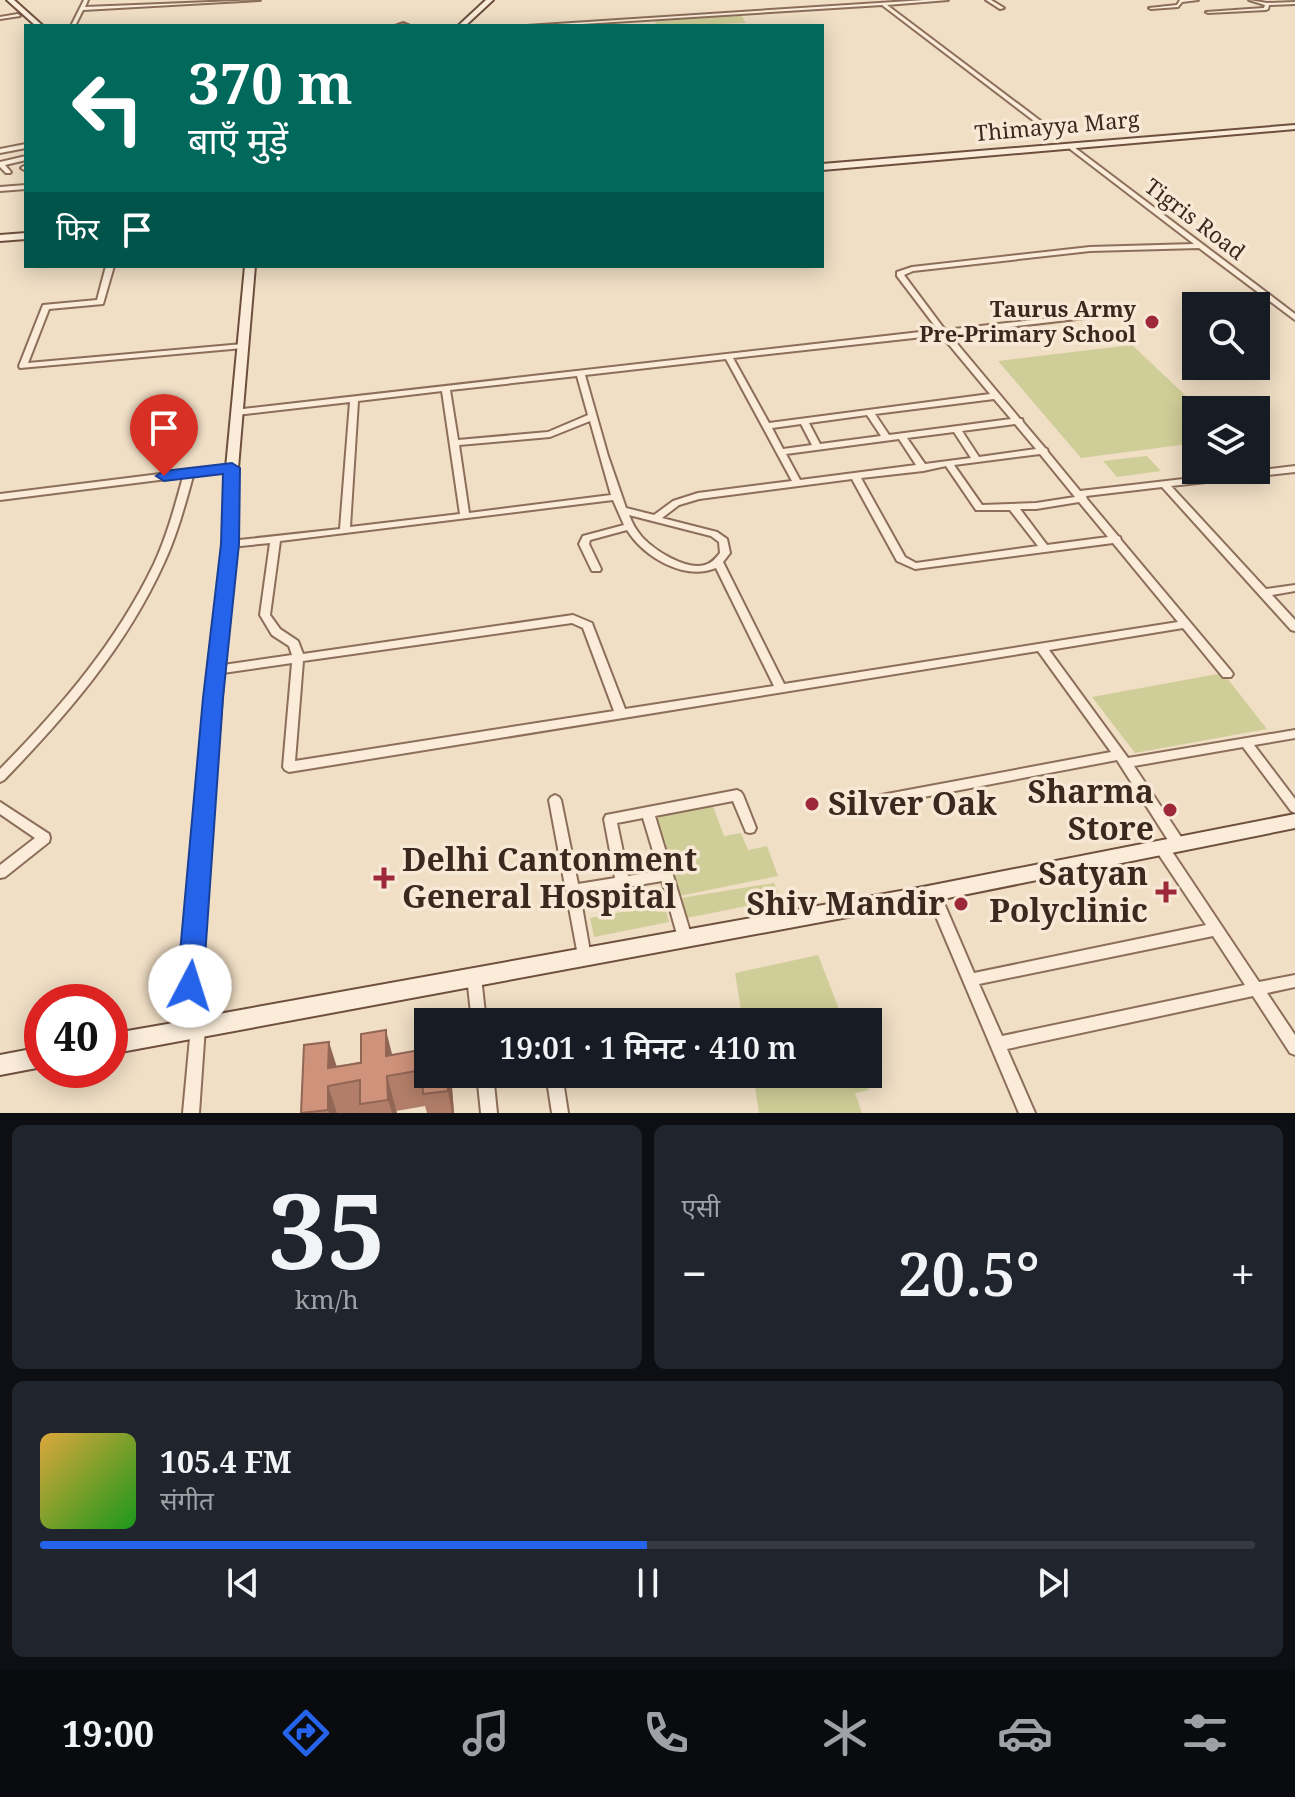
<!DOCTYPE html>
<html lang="hi">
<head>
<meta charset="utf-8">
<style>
	body { margin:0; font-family:"Noto Serif","Noto Sans Devanagari",serif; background:#20242c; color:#f1f3f6; height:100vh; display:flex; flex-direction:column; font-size:30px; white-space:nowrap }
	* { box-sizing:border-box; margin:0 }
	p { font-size:26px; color:#9ea1a6 }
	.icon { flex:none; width:44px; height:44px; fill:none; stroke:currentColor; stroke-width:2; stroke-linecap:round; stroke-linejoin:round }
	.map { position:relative; height:1113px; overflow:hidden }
	.drawer { display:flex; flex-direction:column; gap:12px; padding:12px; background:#0d0f14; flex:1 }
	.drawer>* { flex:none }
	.top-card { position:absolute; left:24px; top:24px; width:800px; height:244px; border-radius:0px; box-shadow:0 4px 20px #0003; background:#00695c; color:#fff; overflow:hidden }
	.tools { position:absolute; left:1182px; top:292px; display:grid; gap:16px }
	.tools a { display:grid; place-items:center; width:88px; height:88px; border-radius:0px; background:#171b24; box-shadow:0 4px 20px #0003; font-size:40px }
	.speed { position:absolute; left:24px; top:984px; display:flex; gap:16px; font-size:40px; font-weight:700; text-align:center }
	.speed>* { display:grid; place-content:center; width:104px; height:104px; border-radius:50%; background:#171b24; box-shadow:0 4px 20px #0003; line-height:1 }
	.speed .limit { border:12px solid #d22; background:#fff; color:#111 }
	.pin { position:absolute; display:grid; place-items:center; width:68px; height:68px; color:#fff; margin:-82px -34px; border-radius:50% 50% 50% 0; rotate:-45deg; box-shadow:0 0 8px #0007 }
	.pin .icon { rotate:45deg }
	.me { position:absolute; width:88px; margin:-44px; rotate:5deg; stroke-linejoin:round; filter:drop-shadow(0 0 6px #0008) }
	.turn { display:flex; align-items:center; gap:28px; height:168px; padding:0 32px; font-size:36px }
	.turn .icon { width:104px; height:104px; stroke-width:2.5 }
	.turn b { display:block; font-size:56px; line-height:68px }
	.then { display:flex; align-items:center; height:76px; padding:0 32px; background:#0003; gap:16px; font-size:30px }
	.big { font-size:60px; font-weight:600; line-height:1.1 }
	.drawer .card { flex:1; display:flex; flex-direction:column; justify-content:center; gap:12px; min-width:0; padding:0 28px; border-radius:12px; background:#20242c }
	.drawer .dial { align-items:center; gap:0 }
	.dial b { font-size:104px; line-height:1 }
	.song { display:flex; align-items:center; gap:24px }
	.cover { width:96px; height:96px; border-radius:12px; background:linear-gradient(135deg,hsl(40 70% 55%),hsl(120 70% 35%)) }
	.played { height:8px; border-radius:4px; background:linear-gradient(90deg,#2563eb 50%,#363941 50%) }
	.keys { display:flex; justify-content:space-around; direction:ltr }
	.heat { display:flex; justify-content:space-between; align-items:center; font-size:44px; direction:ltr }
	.drawer .tiles { flex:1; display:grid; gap:12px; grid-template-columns:1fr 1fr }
	.card:last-child { grid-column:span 2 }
	.trip { position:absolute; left:414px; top:1008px; width:468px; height:80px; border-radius:0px; background:#171b24; box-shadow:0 4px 20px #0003; font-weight:600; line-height:80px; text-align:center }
	.tabs { display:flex; height:128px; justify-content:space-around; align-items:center; background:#090b0e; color:#9ea1a6 }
	.tabs .icon { width:56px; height:56px }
	.tabs .current { color:#2563eb }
	.tabs b { font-size:36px; color:#f1f3f6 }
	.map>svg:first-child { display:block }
</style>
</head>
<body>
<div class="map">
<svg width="1295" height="1113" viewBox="0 0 1295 1113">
	<rect width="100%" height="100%" fill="#f0dec5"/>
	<path fill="#cfce98" d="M741 15 746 23 657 26 654 20Z
		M1132 345 1201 410H1196V443L1081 458 998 361Z
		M1147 456 1161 471 1117 477 1103 461Z
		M1223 673 1267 729 1135 753 1092 697Z
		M712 804 724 836 741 833 748 850 767 846 778 876 679 896 654 815Z
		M774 883 781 899 687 918 681 898Z
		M664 904 669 922 594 937 590 918Z
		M818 955 844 1022H743L735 973Z
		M753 1074H863L869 1090 855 1093 862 1113H759Z"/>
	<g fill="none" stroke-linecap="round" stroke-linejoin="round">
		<g stroke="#8c6e5a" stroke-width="4">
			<path id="street" d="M84 0H88L85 7 260 0 83 10 75 26H71Z
				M925 0H948L887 5 1042 122V124H1038L882 5 550 26H526Z
				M986 0H991L1004 8 1000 9Z
				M1180 0H1198L1182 2 1178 7 1151 9 1149 8 1177 5Z
				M1249 0 1267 3 1295 2V4L1269 5 1268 9 1266 10 1208 13 1206 12 1264 8 1265 5Z
				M18 14 20 16 0 19V17Z
				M26 144V148L0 153V149Z
				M1070 147H1074L1295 314V320L1199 248 1090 251 913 271 904 275 945 330 1088 314V318H1085L949 334 1020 419H1022L1023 422 1045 448 1047 449 1048 452 1080 491 1295 466V472L1171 486 1266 589 1295 585V591L1272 595 1295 620V631L1291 630 1162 487 1086 496 1087 499 1118 536 1120 537 1121 540 1231 671 1233 674 1231 677H1223L1183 628 1049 650 1128 758 1295 730V738L1254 745 1295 799V813L1291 811 1243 747 1134 766 1183 840 1184 844 1183 848 1178 849 1173 848 1117 760 876 806 872 804 870 801 872 798 876 796 1111 752 1038 651 289 772 285 770 283 767 292 663 216 674 212 673 210 670 212 667 216 666 292 655 289 646 272 635 260 615 270 543 230 547 225 544 230 541 340 529 350 402 237 415 233 412 234 410 938 330 897 276V272L912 267 1090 247 1194 244 1070 149ZM941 335 990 394 769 423 733 358ZM726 359 792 481 698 493 673 501 654 515 626 508 608 456 585 375ZM577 376 588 415 548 432 458 440 450 390ZM442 391 460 514 350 527 358 401ZM994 399 1011 419 889 435 875 414ZM867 415 881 436 820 444 809 423ZM590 421 611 495 469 513 459 445 550 437ZM801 424 812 445 783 449 772 428ZM1015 424 1036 449 979 457 962 431ZM954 432 971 458 925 464 907 438ZM899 439 916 465 800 480 786 454ZM1040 454 1075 497 1036 503 982 505 954 465ZM946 466 976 510H1010L1038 546 916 563 905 557 861 478 923 471ZM852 479 897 561 915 569 1113 543 1178 622 784 684 723 562 730 553 727 539 717 532 662 518 679 505 699 499ZM613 500 624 525 583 536 579 544 592 571H600L601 569 589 544 590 540 627 530C644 557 684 581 716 568L774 686 625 709 593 626 592 623 573 615 303 654 298 641 280 629 270 615 280 541ZM1079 502 1108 537 1047 545 1020 509H1036ZM629 515 711 536 719 542 720 553C716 558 712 563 705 565 686 571 654 550 642 537 636 530 632 523 629 515ZM572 623 583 628 614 711 295 761 303 661Z
				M26 156V160L5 165 11 172 10 173H6L0 167V162Z
				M24 166 26 167V171L21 168Z
				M26 185V189L0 191V187Z
				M106 266H114L103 304 49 309 28 363 243 344 247 346 243 348 20 368 19 366 43 305 97 300Z
				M232 465 235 466 237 468 235 470 193 476C185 505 177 535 164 563 126 647 67 715 4 780L0 782V769C61 707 116 643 154 564 167 536 175 506 183 477L0 500V494Z
				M737 790 741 792 743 795 756 828 754 832 750 833 746 832 733 801 655 816 692 938 690 942 685 944 680 942 678 938 662 881 580 895 591 957 589 961 584 963 579 961 549 800 551 797 555 795 559 797 561 800 578 884 615 878 604 819 606 815ZM643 818 659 871 628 876 617 823Z
				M0 802 49 834 50 838 49 842 5 877 0 878V865L35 838 0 814Z
				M1162 843 1167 844 1259 982 1295 975V987L1267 993 1295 1035V1055L1290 1053 1253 996 1007 1049 1035 1113H1019L926 893 928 889 933 887 938 889 974 973 1206 925 1157 852 1156 848 1157 844ZM1213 936 1245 985 1002 1036 979 984Z
				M474 971 479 973 481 977 486 1022H472L467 977 469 973Z
				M198 1020 203 1022 205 1027 199 1113H183L191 1027 193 1022Z
				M477 1074H493L497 1113H481Z
				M546 1074H562L568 1113H552Z"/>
		</g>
		<g stroke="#6e4f3d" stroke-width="4">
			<path id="secondary" d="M7 0H14L43 26H36Z
				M486 0H493L465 26H458Z
				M1295 125V129L822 170V164Z
				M26 233V239L0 241V235Z
				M245 266H255L238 468 237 544 224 670 197 1013 202 1017 923 887 1295 814V828L923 903 110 1054V1034L179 1022 177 1016 208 670 223 544 226 468Z
				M42 1047V1067L0 1075V1055Z"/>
		</g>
		<use href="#street" fill="#faecd9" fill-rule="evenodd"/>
		<use href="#secondary" fill="#faecd9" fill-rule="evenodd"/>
	</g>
	<path fill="#b27e69" d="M420 1050 428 1074H451L454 1113H427L425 1106 396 1111 397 1113H301L337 1066Z"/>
	<path fill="#916655" d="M386 1030 395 1066 386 1056Z
		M329 1042 340 1077 328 1068Z
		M447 1074H451L454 1113H452L448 1091Z
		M387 1076 397 1113H392L388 1100Z
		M328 1086 337 1113H329L328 1110Z"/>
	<path fill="#cf927a" stroke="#916655" stroke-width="2" d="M403 22 413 26H392Z
		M428 1024V1074H447L448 1091 423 1094 422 1070 387 1076 388 1100 360 1104V1080L328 1086V1110L301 1113 304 1045 329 1042 328 1068 361 1063V1034L386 1030V1056L420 1050 419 1025Z"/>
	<path fill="#2563eb" stroke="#184099" stroke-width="2" d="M232 463 240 468 239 544 223 698 203 986 199 994 190 998 180 994 177 986 203 698 221 544 223 474 164 481 156 476 164 471Z"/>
	<g fill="#9d2838" stroke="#f7e9d5" stroke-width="3">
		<circle cx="1152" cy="322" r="8"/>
		<circle cx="812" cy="804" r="8"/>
		<circle cx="1170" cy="810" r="8"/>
		<path d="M380 866h8v8h8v8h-8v8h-8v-8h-8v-8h8z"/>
		<path d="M1162 880h8v8h8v8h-8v8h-8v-8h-8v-8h8z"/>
		<circle cx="961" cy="904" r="8"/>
	</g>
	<g text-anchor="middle" stroke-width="7" stroke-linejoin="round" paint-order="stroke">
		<g font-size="22" fill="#3b291f" stroke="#f7e9d5">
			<text transform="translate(1057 126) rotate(-5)" y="8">Thimayya Marg</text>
			<text transform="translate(1195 219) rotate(37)" y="8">Tigris Road</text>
		</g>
		<g font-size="22" font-weight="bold" fill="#3b291f" stroke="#f7e9d5" text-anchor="end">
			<text x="1136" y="317">Taurus Army<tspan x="1136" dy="25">Pre-Primary School</tspan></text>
		</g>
		<g font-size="32" font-weight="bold" fill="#3b291f" stroke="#f7e9d5" text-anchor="end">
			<text x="1154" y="803">Sharma<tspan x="1154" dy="37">Store</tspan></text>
			<text x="828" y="815" text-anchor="start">Silver Oak</text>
			<text x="402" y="871" text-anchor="start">Delhi Cantonment<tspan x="402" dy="37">General Hospital</tspan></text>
			<text x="1148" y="885">Satyan<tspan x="1148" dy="37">Polyclinic</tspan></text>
			<text x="945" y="915">Shiv Mandir</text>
		</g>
	</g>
</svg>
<div class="tools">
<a><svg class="icon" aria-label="search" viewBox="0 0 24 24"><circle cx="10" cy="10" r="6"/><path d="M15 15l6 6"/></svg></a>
<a><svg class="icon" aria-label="layers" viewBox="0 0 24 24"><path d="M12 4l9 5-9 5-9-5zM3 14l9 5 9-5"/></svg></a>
</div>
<div class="speed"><div class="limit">40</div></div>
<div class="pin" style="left:164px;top:476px;background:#d93025"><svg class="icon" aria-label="arrive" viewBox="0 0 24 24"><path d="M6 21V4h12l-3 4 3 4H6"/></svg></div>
<svg class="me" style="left:190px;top:986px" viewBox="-20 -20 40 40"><circle r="19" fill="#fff"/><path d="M0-13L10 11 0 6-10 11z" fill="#2563eb"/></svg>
<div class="trip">19:01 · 1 मिनट · 410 m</div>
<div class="top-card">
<div class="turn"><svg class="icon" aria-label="left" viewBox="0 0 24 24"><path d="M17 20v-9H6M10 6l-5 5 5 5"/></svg><div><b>370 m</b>बाएँ मुड़ें</div></div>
<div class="then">फिर<svg class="icon" aria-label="arrive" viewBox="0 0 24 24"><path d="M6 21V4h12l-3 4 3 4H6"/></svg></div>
</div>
</div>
<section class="drawer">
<div class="tiles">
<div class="card dial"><b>35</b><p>km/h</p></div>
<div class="card"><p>एसी</p>
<div class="heat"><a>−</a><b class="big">20.5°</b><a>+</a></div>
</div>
<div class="card">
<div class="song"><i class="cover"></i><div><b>105.4 FM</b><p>संगीत</p></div></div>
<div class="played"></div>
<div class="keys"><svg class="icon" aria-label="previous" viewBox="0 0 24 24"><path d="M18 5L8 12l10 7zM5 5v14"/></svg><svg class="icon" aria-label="pause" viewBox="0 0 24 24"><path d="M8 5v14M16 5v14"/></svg><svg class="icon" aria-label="next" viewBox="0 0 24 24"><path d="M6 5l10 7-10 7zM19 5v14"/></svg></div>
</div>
</div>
</section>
<nav class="tabs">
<b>19:00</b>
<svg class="icon current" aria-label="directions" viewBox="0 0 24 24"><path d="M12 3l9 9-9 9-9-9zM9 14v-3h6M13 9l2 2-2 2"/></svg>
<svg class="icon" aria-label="music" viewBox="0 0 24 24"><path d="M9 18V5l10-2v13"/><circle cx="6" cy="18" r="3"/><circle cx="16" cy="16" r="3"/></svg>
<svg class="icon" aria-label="phone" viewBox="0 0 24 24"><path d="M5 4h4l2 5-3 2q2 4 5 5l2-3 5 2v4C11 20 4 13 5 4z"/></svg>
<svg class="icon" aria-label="climate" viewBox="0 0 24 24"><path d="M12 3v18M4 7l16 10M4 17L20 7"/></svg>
<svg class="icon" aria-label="car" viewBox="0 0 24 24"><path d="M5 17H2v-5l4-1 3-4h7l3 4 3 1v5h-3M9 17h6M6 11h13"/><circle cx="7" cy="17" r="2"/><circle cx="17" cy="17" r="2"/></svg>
<svg class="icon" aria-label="filters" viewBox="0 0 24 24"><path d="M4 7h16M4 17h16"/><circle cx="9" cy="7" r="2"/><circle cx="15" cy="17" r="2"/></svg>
</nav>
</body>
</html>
